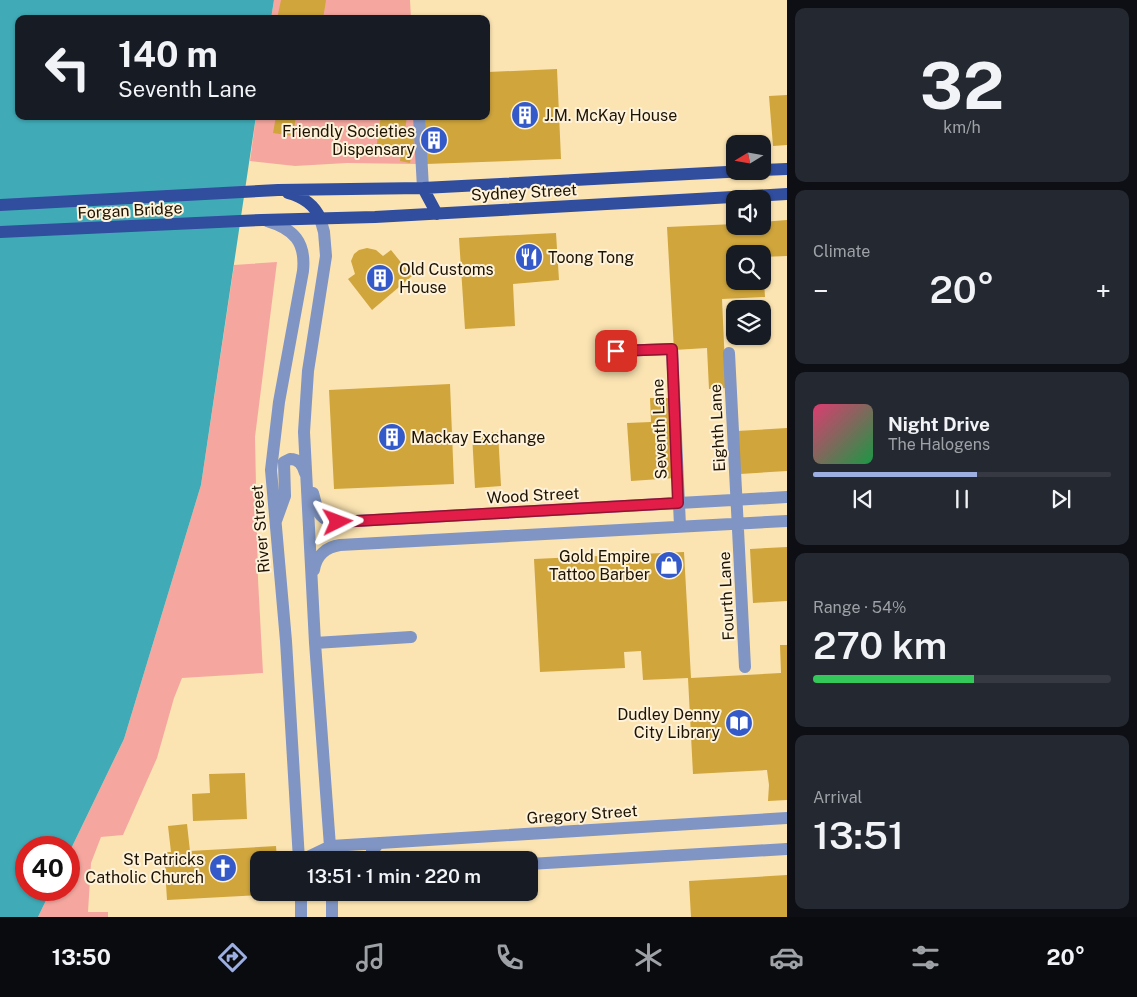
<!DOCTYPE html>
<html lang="en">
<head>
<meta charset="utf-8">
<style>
	body { margin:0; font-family:"Public Sans",sans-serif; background:#242831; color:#f1f3f6; height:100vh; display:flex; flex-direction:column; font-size:19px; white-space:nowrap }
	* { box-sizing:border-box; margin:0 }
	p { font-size:16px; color:#9ea1a6 }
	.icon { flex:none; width:28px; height:28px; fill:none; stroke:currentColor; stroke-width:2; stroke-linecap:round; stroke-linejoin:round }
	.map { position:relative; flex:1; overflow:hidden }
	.panel { display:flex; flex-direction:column; gap:8px; padding:8px; background:#0d0f14; width:350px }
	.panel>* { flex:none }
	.hud { position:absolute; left:15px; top:15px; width:475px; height:105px; border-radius:10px; box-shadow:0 1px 4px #0004; background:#171b24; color:#f1f3f6; overflow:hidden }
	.needle { width:32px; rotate:259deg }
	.controls { position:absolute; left:726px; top:135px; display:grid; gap:10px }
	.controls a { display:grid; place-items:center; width:45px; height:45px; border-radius:10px; background:#171b24; box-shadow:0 1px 4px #0004; font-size:25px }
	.speed { position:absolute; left:15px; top:836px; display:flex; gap:10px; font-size:25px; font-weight:700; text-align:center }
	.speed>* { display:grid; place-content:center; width:65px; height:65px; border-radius:50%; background:#171b24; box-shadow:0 1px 4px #0004; line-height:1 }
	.speed .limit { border:8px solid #d22; background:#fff; color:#111 }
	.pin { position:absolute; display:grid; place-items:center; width:42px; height:42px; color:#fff; margin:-21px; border-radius:10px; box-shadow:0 2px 8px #0006 }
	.me { position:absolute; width:55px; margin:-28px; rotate:87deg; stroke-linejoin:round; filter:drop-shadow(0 0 4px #0008) }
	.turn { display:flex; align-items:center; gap:18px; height:105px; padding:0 20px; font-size:22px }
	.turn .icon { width:65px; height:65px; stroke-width:2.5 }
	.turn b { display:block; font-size:35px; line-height:42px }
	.big { font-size:38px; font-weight:600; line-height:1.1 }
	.panel .card { flex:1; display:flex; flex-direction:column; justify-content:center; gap:8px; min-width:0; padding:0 18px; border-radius:10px; background:#242831 }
	.panel .dial { align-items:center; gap:0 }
	.dial b { font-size:65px; line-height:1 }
	.song { display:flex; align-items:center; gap:15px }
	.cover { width:60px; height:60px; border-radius:8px; background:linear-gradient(135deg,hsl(340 70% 55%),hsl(140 70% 35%)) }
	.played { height:5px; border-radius:2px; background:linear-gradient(90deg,#9caee2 55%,#363941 55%) }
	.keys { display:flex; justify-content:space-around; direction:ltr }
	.heat { display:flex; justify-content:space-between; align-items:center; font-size:28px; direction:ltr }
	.charge { height:8px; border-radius:4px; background:linear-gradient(90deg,#34c759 54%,#363941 0) }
	.trip { position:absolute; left:250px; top:851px; width:288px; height:50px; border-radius:10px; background:#171b24; box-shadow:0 1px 4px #0004; font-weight:600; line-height:50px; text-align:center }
	.dock { display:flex; height:80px; justify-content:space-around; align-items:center; background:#090b0e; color:#9ea1a6 }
	.dock .icon { width:35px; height:35px }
	.dock .on { color:#9caee2 }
	.dock b { font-size:22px; color:#f1f3f6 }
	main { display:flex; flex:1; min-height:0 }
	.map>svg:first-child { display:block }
</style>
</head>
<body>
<main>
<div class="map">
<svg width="787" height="917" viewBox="0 0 787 917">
	<rect width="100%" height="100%" fill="#fbe4b2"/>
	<path fill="#f5a79f" d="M274 0H410L411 19H271Z
		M256 116H415L417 164 347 163 295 166 250 161Z
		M277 262 255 437 258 579 263 673 182 678 174 698 157 758 123 835 101 837 91 863 88 912H108V917H38L51 890H69V853L124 739 201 485 234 265Z"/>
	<path fill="#40abb7" d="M0 0H274L271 19H19V116H256L201 485 124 739 69 853V848H26V890H51L38 917H0Z"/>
	<path fill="#cfa53c" d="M281 0H326L323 19H277Z
		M486 62H488V72L557 69 561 159 426 164 423 116H486Z
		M787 95V145L773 146 769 96Z
		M276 116H296L293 136 273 133Z
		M381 116H407L405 131 416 134 410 163 400 161 401 154 376 149Z
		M787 220V256L762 257V254H735V281H764L765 297 722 299 726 388 709 389 707 348 674 350 667 227 735 224V226H762V222Z
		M556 233 559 280 513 284 515 326 465 329 459 238Z
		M367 248 376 250 383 256 391 250 412 276 372 310 348 279 355 274 351 261 354 254 359 250Z
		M450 384 454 484 334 489 329 390Z
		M650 398H672L675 478 631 481 627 423 651 422Z
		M787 428V471L740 474 737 431Z
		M498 432 501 486 475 488 472 434Z
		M787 547V601L753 603 750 549Z
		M684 552 691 678 781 673 780 645H787V800L768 801 769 785 767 770 693 774 688 678 643 680 641 651 624 652 625 668 540 672 534 559Z
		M245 773 247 819 193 821 192 794 210 793 209 774Z
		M187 824 190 851 276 846 277 860H259V892H277V894L167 900 164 852H171L168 826Z
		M787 875V917H691L689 881Z"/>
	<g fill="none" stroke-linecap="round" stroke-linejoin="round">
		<path stroke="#8095c3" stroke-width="12" d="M419 116 423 188
			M320 218 324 232 326 256 308 371 304 432 315 643 331 860
			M267 221C294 229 306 242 303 271L279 402 271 470 286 641 299 860
			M616 351 672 349 680 526
			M729 353 745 667
			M313 493C318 510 317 521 338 522L787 497
			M276 521 285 496 284 462 290 459C299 459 303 465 305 473
			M314 570C316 556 326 547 340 545L787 521
			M315 643 411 637
			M302 860 331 846 787 818
			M371 860 372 851 379 843
			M529 864 787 849
			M301 892V917
			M332 917V892"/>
		<path stroke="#304d9e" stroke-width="12" d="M762 170 787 169
			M423 188 437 214
			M288 193C303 197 314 204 320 218
			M0 205 278 190 423 188 746 171
			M0 232 262 220 375 217 787 194"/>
	</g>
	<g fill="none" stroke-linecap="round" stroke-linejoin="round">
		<g stroke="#92132f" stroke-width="12">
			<path id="route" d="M338 522 678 503 672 349 616 351"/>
		</g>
		<use href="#route" stroke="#e11d48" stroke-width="9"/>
	</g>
	<defs>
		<g id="building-disc" transform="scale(1.4375)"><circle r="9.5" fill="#3459c9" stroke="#fef2da"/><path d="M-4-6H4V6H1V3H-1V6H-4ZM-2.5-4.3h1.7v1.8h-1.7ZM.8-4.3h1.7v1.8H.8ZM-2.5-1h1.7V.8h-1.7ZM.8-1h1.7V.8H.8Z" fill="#fff"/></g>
		<g id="restaurant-disc" transform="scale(1.4375)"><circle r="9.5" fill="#3459c9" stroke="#fef2da"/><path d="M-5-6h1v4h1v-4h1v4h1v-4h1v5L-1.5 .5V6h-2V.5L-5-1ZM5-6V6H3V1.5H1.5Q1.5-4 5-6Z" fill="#fff"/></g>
		<g id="shop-disc" transform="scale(1.4375)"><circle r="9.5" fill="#3459c9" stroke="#fef2da"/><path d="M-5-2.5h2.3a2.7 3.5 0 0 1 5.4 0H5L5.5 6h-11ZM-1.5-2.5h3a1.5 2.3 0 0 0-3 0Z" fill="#fff"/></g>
		<g id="library-disc" transform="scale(1.4375)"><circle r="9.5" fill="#3459c9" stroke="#fef2da"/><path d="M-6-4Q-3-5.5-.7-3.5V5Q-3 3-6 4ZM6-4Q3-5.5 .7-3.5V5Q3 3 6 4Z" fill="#fff"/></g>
		<g id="church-disc" transform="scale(1.4375)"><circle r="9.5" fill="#3459c9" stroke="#fef2da"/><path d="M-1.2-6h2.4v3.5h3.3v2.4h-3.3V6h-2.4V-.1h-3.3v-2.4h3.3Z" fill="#fff"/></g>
	</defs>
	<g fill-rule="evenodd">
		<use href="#building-disc" x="525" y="115"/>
		<use href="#building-disc" x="434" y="140"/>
		<use href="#restaurant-disc" x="529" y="257"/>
		<use href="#building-disc" x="380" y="278"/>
		<use href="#building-disc" x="392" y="437"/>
		<use href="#shop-disc" x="669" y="565"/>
		<use href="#library-disc" x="739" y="723"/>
		<use href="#church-disc" x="223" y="868"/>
	</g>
	<g text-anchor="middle" stroke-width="4" stroke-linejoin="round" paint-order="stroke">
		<g font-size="16" fill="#1d1300" stroke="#fef2da" text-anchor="start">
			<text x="544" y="121">J.M. McKay House</text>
			<text x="415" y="137" text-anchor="end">Friendly Societies<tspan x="415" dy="18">Dispensary</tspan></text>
			<text x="548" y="263">Toong Tong</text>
			<text x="399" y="275">Old Customs<tspan x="399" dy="18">House</tspan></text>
			<text x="411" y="443">Mackay Exchange</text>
			<text x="650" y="562" text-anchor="end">Gold Empire<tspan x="650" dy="18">Tattoo Barber</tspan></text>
			<text x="720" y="720" text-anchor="end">Dudley Denny<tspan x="720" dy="18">City Library</tspan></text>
			<text x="204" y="865" text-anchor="end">St Patricks<tspan x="204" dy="18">Catholic Church</tspan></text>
		</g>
		<g font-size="16" fill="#1d1300" stroke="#fef2da">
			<text transform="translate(524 192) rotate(-3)" y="6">Sydney Street</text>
			<text transform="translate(130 210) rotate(-3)" y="6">Forgan Bridge</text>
			<text transform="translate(717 428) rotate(-93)" y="6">Eighth Lane</text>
			<text transform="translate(659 429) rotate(-92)" y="6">Seventh Lane</text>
			<text transform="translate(533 495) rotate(-3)" y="6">Wood Street</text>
			<text transform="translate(260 529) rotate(-95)" y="6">River Street</text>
			<text transform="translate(726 596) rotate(-93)" y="6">Fourth Lane</text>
			<text transform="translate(582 814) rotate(-4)" y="6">Gregory Street</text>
		</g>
	</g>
</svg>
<div class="controls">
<a><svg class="needle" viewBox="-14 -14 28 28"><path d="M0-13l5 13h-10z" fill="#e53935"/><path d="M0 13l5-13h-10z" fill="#9ea1a6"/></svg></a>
<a><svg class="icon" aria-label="sound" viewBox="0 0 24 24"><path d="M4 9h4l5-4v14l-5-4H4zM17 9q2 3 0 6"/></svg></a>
<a><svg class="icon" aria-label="search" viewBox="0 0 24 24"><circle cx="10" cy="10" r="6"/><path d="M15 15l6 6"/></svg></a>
<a><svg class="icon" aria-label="layers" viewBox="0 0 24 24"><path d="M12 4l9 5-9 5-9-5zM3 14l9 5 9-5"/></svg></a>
</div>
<div class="speed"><div class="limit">40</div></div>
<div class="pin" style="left:616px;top:351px;background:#d93025"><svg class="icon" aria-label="arrive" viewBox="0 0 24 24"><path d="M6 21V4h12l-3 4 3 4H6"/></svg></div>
<svg class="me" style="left:338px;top:522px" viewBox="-20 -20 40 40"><path d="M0-17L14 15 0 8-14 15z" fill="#e11d48" stroke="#fff" stroke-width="4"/></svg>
<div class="trip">13:51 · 1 min · 220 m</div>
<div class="hud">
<div class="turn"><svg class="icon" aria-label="left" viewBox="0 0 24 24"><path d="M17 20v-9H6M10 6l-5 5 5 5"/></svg><div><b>140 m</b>Seventh Lane</div></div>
</div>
</div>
<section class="panel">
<div class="card dial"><b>32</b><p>km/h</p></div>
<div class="card"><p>Climate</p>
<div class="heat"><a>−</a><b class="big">20°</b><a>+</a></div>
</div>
<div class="card">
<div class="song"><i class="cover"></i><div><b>Night Drive</b><p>The Halogens</p></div></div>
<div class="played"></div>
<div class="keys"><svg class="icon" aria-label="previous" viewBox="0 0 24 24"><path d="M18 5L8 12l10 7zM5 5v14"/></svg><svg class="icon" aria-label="pause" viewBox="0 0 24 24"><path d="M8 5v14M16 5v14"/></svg><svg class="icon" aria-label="next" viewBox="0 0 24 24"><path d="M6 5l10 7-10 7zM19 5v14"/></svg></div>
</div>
<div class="card"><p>Range · 54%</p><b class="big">270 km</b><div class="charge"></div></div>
<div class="card"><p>Arrival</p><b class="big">13:51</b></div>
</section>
</main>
<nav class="dock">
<b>13:50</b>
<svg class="icon on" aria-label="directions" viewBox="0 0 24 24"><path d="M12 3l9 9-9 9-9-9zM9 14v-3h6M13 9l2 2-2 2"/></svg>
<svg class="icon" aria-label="music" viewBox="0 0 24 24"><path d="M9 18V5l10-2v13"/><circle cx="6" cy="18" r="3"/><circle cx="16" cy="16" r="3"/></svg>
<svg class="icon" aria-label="phone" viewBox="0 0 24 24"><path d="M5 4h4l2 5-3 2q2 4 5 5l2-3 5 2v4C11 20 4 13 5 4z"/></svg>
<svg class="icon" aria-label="climate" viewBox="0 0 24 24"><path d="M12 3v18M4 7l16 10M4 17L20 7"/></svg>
<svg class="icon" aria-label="car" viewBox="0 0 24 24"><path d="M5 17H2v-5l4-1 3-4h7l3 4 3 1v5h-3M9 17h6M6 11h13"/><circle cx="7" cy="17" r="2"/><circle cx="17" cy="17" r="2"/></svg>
<svg class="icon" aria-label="filters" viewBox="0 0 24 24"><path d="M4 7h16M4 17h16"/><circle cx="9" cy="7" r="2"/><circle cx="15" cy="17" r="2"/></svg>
<b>20°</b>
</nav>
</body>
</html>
